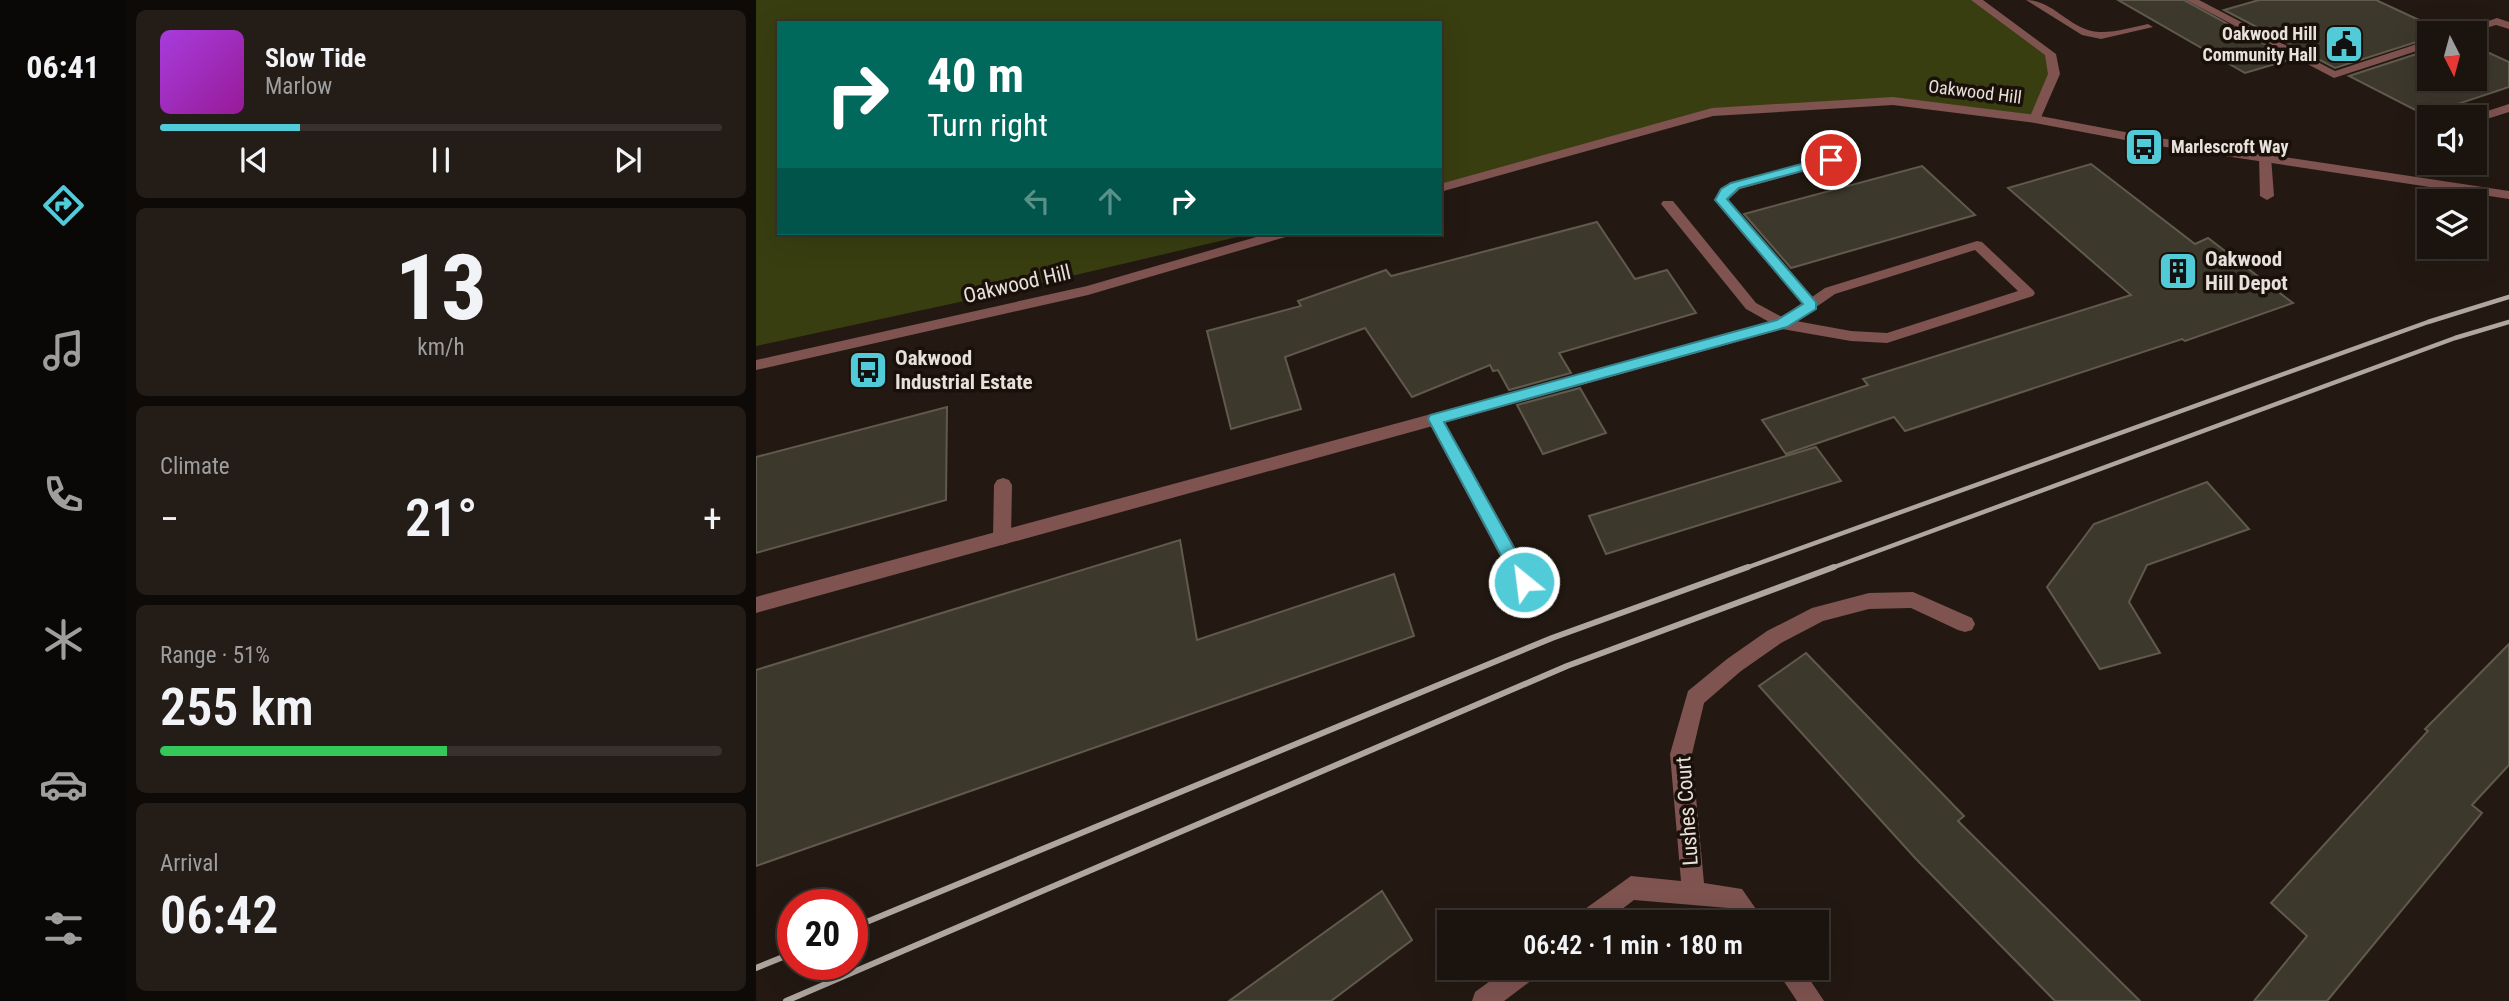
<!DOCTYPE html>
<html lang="en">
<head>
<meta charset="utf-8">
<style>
	body { margin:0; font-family:"Roboto Condensed",sans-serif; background:#231c17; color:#f1f3f6; height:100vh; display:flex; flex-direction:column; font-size:26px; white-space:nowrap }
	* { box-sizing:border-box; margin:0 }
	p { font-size:23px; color:#9f9e9e }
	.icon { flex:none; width:38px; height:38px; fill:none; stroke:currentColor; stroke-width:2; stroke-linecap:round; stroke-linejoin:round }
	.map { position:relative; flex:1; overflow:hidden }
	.panel { display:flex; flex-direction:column; gap:10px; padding:10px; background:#0e0a08; width:630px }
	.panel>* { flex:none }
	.guide { position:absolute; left:21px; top:21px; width:665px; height:214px; border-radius:0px; box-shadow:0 7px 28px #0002,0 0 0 2px #38322e; background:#00695c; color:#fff; overflow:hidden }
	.needle { width:46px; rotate:174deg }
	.buttons { position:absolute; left:1661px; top:21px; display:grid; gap:14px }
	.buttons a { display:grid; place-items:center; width:70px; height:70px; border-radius:0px; background:#1a130e; box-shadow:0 7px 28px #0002,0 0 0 2px #38322e; font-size:35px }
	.speed { position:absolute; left:21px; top:889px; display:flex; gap:14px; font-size:35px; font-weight:700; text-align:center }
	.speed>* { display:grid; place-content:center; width:91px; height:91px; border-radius:50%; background:#1a130e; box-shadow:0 7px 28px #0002,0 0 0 2px #38322e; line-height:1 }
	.speed .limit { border:10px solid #d22; background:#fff; color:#111 }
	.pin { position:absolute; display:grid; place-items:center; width:60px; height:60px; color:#fff; margin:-30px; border:4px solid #fff; border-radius:50%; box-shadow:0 2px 7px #0007 }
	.me { position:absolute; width:77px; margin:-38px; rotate:331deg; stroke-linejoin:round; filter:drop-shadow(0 0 5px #0008) }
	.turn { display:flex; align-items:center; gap:24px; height:147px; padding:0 35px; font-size:32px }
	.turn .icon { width:91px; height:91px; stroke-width:2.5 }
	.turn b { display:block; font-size:49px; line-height:60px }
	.lanes { display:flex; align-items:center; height:66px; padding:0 35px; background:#0003; justify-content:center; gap:35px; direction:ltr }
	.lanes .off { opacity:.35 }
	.big { font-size:52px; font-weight:600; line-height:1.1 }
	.panel .tile { flex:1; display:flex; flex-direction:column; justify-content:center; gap:10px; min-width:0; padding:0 24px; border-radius:10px; background:#231c17 }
	.panel .dial { align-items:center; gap:0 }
	.dial b { font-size:91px; line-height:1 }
	.song { display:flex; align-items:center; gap:21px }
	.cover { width:84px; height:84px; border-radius:10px; background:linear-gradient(135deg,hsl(280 70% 55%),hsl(300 70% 35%)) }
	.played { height:7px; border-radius:4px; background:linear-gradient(90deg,#52cbd9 25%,#38322e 25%) }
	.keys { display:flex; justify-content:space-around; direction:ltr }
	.heat { display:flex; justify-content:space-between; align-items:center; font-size:38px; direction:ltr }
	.charge { height:10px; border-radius:5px; background:linear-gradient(90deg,#34c759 51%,#38322e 0) }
	.trip { position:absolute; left:681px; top:910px; width:392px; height:70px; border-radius:0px; background:#1a130e; box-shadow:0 7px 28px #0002,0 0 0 2px #38322e; font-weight:600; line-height:70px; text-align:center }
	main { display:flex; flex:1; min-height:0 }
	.dock { display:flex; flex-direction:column; width:126px; justify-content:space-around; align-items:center; background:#0a0806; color:#9f9e9e }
	.dock .icon { width:49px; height:49px }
	.dock .active { color:#52cbd9 }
	.dock b { font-size:32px; color:#f1f3f6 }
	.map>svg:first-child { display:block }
</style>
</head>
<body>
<main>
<nav class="dock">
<b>06:41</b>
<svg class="icon active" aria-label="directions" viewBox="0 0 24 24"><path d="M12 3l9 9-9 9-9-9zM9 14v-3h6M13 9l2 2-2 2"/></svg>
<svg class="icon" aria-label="music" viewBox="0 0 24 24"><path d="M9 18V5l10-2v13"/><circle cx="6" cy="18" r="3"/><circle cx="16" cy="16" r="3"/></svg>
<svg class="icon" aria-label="phone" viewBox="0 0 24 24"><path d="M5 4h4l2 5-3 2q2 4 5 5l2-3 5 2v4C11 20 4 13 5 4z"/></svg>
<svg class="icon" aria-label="climate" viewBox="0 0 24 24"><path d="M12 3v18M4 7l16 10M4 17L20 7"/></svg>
<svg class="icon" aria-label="car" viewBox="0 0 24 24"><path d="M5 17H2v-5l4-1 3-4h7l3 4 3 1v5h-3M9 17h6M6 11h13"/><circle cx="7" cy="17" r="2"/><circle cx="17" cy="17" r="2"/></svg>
<svg class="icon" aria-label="filters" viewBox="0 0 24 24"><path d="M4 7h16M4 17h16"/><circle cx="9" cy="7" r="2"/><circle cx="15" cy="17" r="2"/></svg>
</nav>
<section class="panel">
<div class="tile">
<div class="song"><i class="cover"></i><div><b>Slow Tide</b><p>Marlow</p></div></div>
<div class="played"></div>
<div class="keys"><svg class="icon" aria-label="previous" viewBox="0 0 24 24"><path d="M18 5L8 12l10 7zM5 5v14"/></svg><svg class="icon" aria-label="pause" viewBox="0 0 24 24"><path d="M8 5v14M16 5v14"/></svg><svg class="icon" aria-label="next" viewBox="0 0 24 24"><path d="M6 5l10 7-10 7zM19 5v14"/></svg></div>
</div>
<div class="tile dial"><b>13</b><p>km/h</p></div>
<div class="tile"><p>Climate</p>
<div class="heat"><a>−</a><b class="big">21°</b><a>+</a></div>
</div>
<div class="tile"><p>Range · 51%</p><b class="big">255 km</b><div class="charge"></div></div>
<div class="tile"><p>Arrival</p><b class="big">06:42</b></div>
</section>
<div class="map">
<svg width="1753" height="1001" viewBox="0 0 1753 1001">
	<rect width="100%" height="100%" fill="#231912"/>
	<path fill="#393e11" d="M0 0H1220L1294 54 1298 74 1279 119 1137 101 956 112 684 188V23H23V233H498L222 298 0 346Z"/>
	<path fill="#3d382c" stroke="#605a4d" stroke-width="2" d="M1362 0H1428L1536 59 1489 73Z
		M1503 0H1620L1691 33H1673V38L1579 68 1468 10Z
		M1718 46 1753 62V87L1669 115 1593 76 1673 50V79H1718Z
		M1335 164 1439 244 1452 238 1537 303 1429 341 1426 339 1149 431 1138 417 1030 454 1006 420 1112 385 1107 379 1375 295 1252 188Z
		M1166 166 1219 215 1035 268 988 214Z
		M841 222 879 279 911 270 940 313 803 353 815 373 753 390 742 370 737 371 734 365 656 397 609 328 529 357 545 409 475 429 451 331 545 306 542 301 630 270 635 276Z
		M824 388 850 433 787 454 761 405Z
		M191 407 190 500 0 553V457Z
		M1060 447 1085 481 850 554 833 516Z
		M1451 482 1493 529 1391 565 1373 602 1404 653 1344 669 1291 587 1338 524Z
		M424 540 441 640 638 574 658 636 0 866V670Z
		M1753 644V765L1716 805 1726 813 1571 1001H1498L1551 936 1515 903 1672 731 1669 729Z
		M1050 653 1208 816 1202 821 1384 1001H1299L1160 859 1003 686Z
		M626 891 656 940 575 1001H473Z"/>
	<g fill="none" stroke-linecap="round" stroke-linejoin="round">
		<path fill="#7e5350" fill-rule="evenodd" d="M1097 150 1103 154 1101 157 984 189 972 200 1056 297 1069 288 1221 241 1226 242 1277 290 1279 293 1277 296 1131 343 1095 341 1026 329 990 309 905 204 907 201H917L1000 303 1026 317 1046 303 958 200 965 189 974 183ZM1219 250 1262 291 1131 333 1095 331 1040 321 1079 294Z
			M1509 153 1515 157 1518 196 1511 200 1504 196 1503 157Z
			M679 413 685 415 775 576 777 582 775 588 768 590 761 588 671 419Z
			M247 478 253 480 256 485 255 538 252 543 246 545 240 543 237 538 238 485 241 480Z"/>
		<path fill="#7e5350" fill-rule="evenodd" d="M1215 0H1227L1300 54 1304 74 1283 122 1273 119 1292 74 1289 55Z
			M1270 0C1298 0 1315 31 1343 32 1358 33 1377 27 1392 24L1397 27 1345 39 1326 35Z
			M1430 0H1443L1579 71 1673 40V47L1578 78Z
			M1741 18 1753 22V29L1740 25 1713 33H1698Z
			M1753 104V112L1718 123V117H1713Z
			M1026 319 1033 324 1031 328 0 613V597Z
			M1157 592 1216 618 1219 624 1216 630 1209 632 1202 630 1155 608 1113 609 1067 621 1025 643 985 671 948 703 936 754 948 883 986 889 1009 922H983L972 908 878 900 849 922H818L822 914 875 876 925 881 914 754 932 691 971 659 1011 631 1056 608 1113 593Z
			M752 968H783L780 977 748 1001H716L719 992Z
			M1019 968H1046L1068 1001H1041Z"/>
		<path fill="#7e5350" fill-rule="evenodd" d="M1137 97 1279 115 1390 136 1753 191V199L1390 144 1279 123 1137 105 957 116 684 192V184L956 108Z
			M514 233H535L533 236 332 295 0 370V360L331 286Z"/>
		<path stroke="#afa6a0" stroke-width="4.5" d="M987 569 1672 322 1753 297
			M1073 569 1699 338 1753 322"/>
		<path stroke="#afa6a0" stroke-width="6" d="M96 928 796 638 992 567
			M0 968 37 953
			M30 1001 811 666 1078 567"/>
	</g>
	<path fill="#52cbd9" stroke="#35848d" stroke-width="2" d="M1075 156 1079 157V162L983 188 971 199 1060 302V309L1031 327 688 422 777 582 774 587H762L672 419 674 415 1021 320 1047 304 959 200 965 189 975 183Z"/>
	<defs>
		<g id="civic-square" transform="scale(2.0125)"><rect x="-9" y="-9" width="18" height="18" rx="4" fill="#52cbd9" stroke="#1a100a"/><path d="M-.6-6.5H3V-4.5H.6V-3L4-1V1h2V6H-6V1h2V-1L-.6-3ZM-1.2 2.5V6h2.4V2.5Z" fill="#111"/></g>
		<g id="bus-square" transform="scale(2.0125)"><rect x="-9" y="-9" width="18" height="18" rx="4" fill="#52cbd9" stroke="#1a100a"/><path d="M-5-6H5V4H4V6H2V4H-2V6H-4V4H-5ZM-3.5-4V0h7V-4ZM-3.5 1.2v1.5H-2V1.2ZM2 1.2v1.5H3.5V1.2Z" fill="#111"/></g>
		<g id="building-square" transform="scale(2.0125)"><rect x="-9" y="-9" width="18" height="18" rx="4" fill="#52cbd9" stroke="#1a100a"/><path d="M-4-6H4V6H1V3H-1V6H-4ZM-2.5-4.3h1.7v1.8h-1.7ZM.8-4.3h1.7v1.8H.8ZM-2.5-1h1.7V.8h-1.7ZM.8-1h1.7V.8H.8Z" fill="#111"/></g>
	</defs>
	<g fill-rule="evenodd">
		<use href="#civic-square" x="1588" y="44"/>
		<use href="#bus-square" x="1388" y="147"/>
		<use href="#building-square" x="1422" y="271"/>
		<use href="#bus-square" x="112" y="370"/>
	</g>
	<g text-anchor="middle" stroke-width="7" stroke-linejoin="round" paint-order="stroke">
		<g font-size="18" font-weight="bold" fill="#e8e0db" stroke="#1a100a" text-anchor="end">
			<text x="1561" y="40">Oakwood Hill<tspan x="1561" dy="21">Community Hall</tspan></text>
			<text x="1415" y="153" text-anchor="start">Marlescroft Way</text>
		</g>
		<g font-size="18" fill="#e8e0db" stroke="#1a100a">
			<text transform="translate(1219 92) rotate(7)" y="6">Oakwood Hill</text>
		</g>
		<g font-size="21" font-weight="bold" fill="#e8e0db" stroke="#1a100a" text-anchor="start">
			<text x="1449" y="266">Oakwood<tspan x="1449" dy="24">Hill Depot</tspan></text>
			<text x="139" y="365">Oakwood<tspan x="139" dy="24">Industrial Estate</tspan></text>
		</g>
		<g font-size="21" fill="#e8e0db" stroke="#1a100a">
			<text transform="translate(261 284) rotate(-13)" y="7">Oakwood Hill</text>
			<text transform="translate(931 811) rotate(-94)" y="7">Lushes Court</text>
		</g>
	</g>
</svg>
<div class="buttons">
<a><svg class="needle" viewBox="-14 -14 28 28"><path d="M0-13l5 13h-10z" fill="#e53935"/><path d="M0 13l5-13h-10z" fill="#9f9e9e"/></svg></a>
<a><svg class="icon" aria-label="sound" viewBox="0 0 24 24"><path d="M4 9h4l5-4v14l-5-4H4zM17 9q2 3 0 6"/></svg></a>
<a><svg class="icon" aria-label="layers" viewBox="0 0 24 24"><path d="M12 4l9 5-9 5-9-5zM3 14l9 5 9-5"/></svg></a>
</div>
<div class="speed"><div class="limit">20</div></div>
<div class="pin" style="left:1075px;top:160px;background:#d93025"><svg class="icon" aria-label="arrive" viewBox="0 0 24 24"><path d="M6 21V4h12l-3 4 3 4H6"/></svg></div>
<svg class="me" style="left:768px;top:582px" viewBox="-20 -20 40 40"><circle r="17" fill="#52cbd9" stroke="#fff" stroke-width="3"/><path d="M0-11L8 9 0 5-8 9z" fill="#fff"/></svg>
<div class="trip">06:42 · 1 min · 180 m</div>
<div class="guide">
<div class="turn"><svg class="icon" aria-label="right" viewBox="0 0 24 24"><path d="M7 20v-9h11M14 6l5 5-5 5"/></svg><div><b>40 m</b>Turn right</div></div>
<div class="lanes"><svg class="icon off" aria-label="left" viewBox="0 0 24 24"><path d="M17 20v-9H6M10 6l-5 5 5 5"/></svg><svg class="icon off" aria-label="ahead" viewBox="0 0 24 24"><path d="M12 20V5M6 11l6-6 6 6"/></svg><svg class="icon" aria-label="right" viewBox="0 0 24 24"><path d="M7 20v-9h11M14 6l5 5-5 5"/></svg></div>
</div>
</div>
</main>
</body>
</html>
